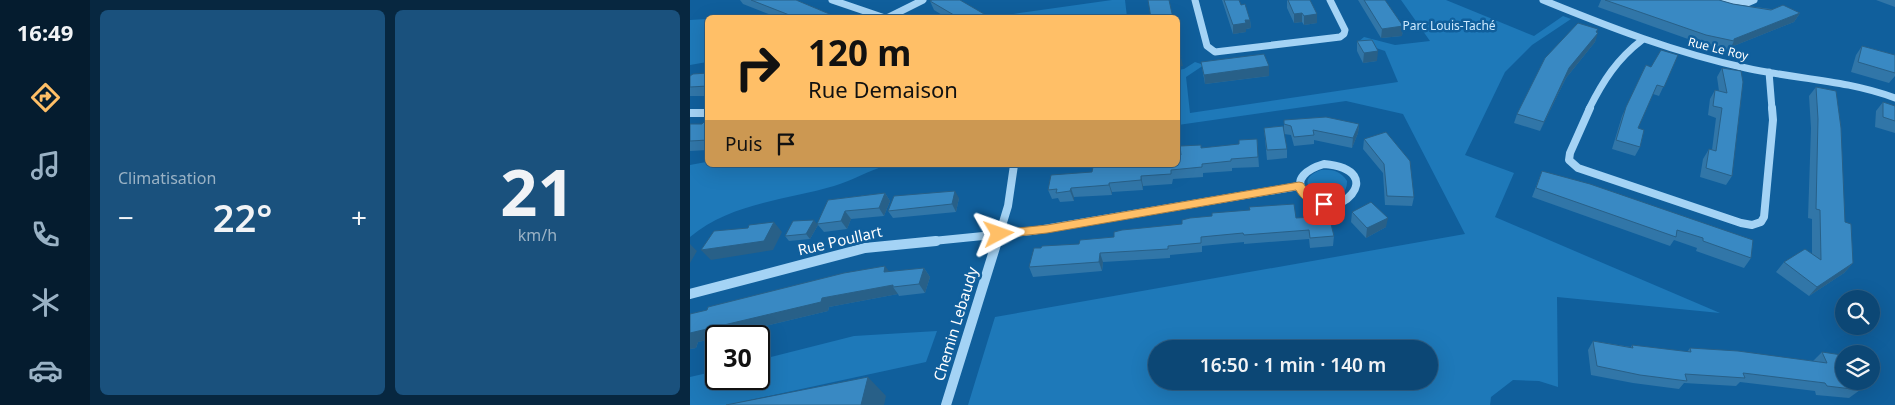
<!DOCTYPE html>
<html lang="fr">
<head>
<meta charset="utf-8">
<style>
	body { margin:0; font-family:"Noto Sans",sans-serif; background:#1a517d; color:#f1f3f6; height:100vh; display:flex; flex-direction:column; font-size:19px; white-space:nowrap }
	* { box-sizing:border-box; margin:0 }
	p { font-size:16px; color:#9ab2c5 }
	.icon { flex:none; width:28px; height:28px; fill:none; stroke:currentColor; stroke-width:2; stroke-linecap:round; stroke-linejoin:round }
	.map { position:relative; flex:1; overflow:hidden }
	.drawer { display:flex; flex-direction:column; gap:10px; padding:10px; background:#072740; width:600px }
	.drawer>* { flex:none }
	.top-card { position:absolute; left:15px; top:15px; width:475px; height:152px; border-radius:8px; box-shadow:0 5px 20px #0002,0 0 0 1px #2c5f87; background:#ffbf67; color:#111; overflow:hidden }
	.buttons { position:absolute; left:1145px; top:290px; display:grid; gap:10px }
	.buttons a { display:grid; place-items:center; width:45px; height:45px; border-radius:50%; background:#0c4775; box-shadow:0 5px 20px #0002,0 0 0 1px #2c5f87; font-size:25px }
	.speed { position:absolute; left:15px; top:325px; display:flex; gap:10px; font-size:25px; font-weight:700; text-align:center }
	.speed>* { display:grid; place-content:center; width:65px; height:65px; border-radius:50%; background:#0c4775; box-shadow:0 5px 20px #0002,0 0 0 1px #2c5f87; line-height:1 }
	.speed .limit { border:2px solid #111; border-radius:8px; background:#fff; color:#111 }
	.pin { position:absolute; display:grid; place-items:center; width:42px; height:42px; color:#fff; margin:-21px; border-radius:10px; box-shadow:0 2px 8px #0006 }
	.me { position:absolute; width:55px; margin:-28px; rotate:86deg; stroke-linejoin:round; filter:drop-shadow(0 0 4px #0008) }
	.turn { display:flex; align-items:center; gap:18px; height:105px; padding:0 20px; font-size:22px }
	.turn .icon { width:65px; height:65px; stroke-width:2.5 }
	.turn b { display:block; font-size:35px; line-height:42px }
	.then { display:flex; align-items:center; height:48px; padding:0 20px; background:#0003; gap:10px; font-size:19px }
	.big { font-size:38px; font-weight:600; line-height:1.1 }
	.drawer .widget { flex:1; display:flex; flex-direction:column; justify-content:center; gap:8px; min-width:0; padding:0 18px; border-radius:8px; background:#1a517d }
	.drawer .dial { align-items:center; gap:0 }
	.dial b { font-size:65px; line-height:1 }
	.heat { display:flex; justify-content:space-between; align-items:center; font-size:28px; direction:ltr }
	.drawer .tiles { flex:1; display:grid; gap:10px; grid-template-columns:repeat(2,1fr) }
	.trip { position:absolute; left:458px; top:340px; width:290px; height:50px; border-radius:25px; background:#0c4775; box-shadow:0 5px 20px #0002,0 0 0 1px #2c5f87; font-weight:600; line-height:50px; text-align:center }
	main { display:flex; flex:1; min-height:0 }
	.tabs { display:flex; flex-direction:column; width:90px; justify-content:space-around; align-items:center; background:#051c2f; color:#9ab2c5 }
	.tabs .icon { width:35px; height:35px }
	.tabs .active { color:#ffbf67 }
	.tabs b { font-size:22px; color:#f1f3f6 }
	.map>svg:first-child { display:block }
</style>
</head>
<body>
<main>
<nav class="tabs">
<b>16:49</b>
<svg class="icon active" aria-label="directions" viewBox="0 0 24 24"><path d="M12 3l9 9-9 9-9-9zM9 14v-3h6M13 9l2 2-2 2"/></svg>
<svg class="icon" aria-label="music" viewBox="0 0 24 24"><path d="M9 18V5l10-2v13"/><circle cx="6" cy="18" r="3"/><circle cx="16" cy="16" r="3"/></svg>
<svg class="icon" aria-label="phone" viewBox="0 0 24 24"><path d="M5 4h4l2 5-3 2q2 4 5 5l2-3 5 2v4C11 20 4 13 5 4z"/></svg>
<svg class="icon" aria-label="climate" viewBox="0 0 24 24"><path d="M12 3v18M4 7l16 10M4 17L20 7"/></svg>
<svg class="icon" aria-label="car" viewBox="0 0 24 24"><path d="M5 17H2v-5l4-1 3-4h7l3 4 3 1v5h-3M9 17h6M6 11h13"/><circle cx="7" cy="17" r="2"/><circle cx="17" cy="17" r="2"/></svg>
</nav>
<section class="drawer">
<div class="tiles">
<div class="widget"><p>Climatisation</p>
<div class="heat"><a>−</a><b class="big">22°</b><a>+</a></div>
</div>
<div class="widget dial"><b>21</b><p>km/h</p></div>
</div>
</section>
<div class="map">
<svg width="1205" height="405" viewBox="0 0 1205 405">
	<rect width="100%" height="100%" fill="#105f9c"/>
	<path fill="#1e79b9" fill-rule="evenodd" d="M422 0H435L437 17 329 18 323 14Z
		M711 0H756L844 36 873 16 881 19 842 45 815 72 775 155 824 173 805 217 1030 313 867 297 868 387 849 381 823 380 801 397 800 405H278L305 317 775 234 713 114 656 101 488 125V70L494 69 505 62 514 65 496 77 500 113 708 82 695 51 668 42 674 37 705 45 740 41ZM466 349H739V381H466Z
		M17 19V62L0 65V20Z
		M16 162 18 165H198C179 170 162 181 144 186 96 200 40 203 0 237V165Z
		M631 170C642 169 651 171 657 181 658 216 589 185 631 170Z
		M247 331 236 362 37 405H0V377L26 371V379H69V360L164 336Z"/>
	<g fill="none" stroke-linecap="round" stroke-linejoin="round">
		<path stroke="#a4d3f5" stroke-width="7" d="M142 0 195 18
			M505 0 517 46 525 52 650 37 654 34 655 30 640 0
			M853 0C919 27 986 53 1056 68 1106 79 1157 80 1205 98
			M1033 0 1057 3 1064 0
			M197 18 233 0
			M1079 72 1082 109
			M899 109C913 81 927 59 952 40"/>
		<path stroke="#a4d3f5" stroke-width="8" d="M900 108 880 153 879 160 888 168 1051 223 1062 225 1071 222 1074 217 1083 120 1082 108
			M0 113H18
			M634 164C702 170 646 228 616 195 600 179 620 168 634 164Z
			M233 242 342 231 609 186
			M307 242 318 206 324 165"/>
		<path stroke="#a4d3f5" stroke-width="10" d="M0 294 175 248 246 241
			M256 405 307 241"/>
	</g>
	<path fill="#3176a8" d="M50 0H106L149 18H89L53 4Z
		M532 0H549L551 5 560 20 561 28 556 29V32L543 34Z
		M597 0 627 23 614 25 612 22 604 23 597 8Z
		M668 0H695L713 26 712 36 691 38Z
		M911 0H1029L1043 4 1110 13 1104 22 1041 47 1039 50 1012 44 908 7Z
		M1186 0H1205V7Z
		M240 1 301 18H257L244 10Z
		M907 33 905 42 876 78 850 131 824 123 827 114Z
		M667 41 687 61 673 63 667 51Z
		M1172 46 1205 55V76L1199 83 1161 72 1166 55Z
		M988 55 969 96 963 94 948 128 950 147 945 156 922 149 932 116 956 65 961 67Z
		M511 62 579 76 515 84Z
		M1032 68 1051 71 1042 176 1036 185 1010 177 1013 159 1019 149 1022 150 1026 118 1018 115 1020 99 1025 90 1029 91 1027 77Z
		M18 73V96H0V76Z
		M1126 87 1163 263 1154 273 1119 296 1086 272 1094 262 1122 254V219L1118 218 1121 128 1119 96Z
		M1193 102 1205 106V133L1185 127 1186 111Z
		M594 120 669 124 668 133 662 148 624 140V144L604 146 601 135 594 134 597 149V158L577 160 574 128 594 131Z
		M18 121V150L0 151V124H12Z
		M567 139 569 167 542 168V171L513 173V177L483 179 482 184 453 186V190L422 192V195L384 197V201L370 202 368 198 362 199 358 190 402 172 430 165 549 144Z
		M674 139 724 197 722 206 695 205 693 173 673 149Z
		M852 171 1061 258 1054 268 1006 251 1007 248 984 240 980 246 842 197Z
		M195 193 200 201 194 216 161 219 157 229 134 232 128 225 120 239 99 241 95 236 128 224 138 200Z
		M269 198 266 212 203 218 198 211Z
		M662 212 696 227 676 238 661 222Z
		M606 218 644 236 643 246 620 248 619 239 554 244V242L512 246V252L480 255V258L413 262 412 271 343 277 339 267 389 244 492 224Z
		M234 268 240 277 235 293 209 296 208 294 139 307 138 311 33 336H26V338L8 342 6 348 0 349V314L199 272Z
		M903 341 941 347 942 345 997 352 1000 348 1123 361 1132 352 1170 390 1159 398 1126 395 1125 391 1050 382 1046 386 994 383 989 389 943 383 901 375 898 350Z"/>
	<path fill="#286088" d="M612 13V22L604 23V14Z
		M1110 13 1104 22 1041 47 1044 41V39Z
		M627 14V23L614 25V16Z
		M555 20H560L561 28 556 29V32L543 34V25Z
		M713 26 712 36 691 38 692 29Z
		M908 29 906 36 908 33 905 42 876 78 850 131 854 122 879 68Z
		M688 51 687 61 673 63 674 53Z
		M488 57H491L493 66 488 67Z
		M579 66V76L515 84 514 75Z
		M669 124 668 133 662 148 663 138Z
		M451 176 453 186V190L451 180Z
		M419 183 422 192V195L419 185Z
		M381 188 384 197V201L380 191Z
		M265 191 269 198 266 212 262 204Z
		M195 193 200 201 194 216 189 208Z
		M155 211 161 219 157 229 151 221Z
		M698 218 696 227 676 238 677 228Z
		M124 220 128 225 120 239 116 234Z
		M84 222 92 232 83 250 21 260 11 250Z
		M0 244 7 251 0 263Z
		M410 253 413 262 412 271 409 262Z
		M1163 263 1154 273 1119 296 1127 287Z
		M195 266 202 275 194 272Z
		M234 268 240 277 235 293 229 284Z
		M203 285V287L208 294 139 307 138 311 33 336H26V338L8 342 6 348 0 349V333L132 298Z
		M178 377 196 396 194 405H171Z"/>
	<path fill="#3989c3" stroke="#286088" d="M61 0H106L149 18H107Z
		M242 0H270L301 18H269L240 1Z
		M458 0H479L483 18H461Z
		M534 0H549L551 5 555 4 560 20H555L556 23 543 25Z
		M598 0H620L627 14 614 16 612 13 604 14Z
		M674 0H695L713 26 692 29Z
		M915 0H1029L1043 4 1081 10 1093 5 1110 13 1044 39V41L1016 35Z
		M888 23 908 29 906 32 908 33 879 68 854 122 827 114 855 58Z
		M488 38 491 57H488Z
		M682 40 688 51 674 53 667 41Z
		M1172 46 1205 55V73L1168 62Z
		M971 50 988 55 974 87 967 85 948 128 954 130 950 147 926 140 936 107 956 65 961 67Z
		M574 54 579 66 514 75 511 62Z
		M1032 68 1051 71 1053 82 1042 176 1016 168 1019 149 1026 151 1032 108 1023 106 1025 90 1037 93Z
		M18 73V86L0 87V76L3 74Z
		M1126 87 1146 91 1151 128 1155 222 1161 224 1163 263 1127 287 1094 262 1115 249 1131 260 1130 210 1126 209 1128 119Z
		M1193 102 1205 106V121L1193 117Z
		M636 117 669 124 663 138 623 130 624 135 604 137 601 126 594 124V120Z
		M15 121H18V140L0 141V124H12Z
		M593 126 597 149 577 150 574 128Z
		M696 132 720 161 724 197 697 196 694 164 674 139Z
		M567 139 568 157 541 159V161L512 164V167L481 170V174L451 176V180L419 183V185L381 188 380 191 366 193 367 189 358 190 361 175 402 172 403 167 430 165H488V155H491L490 146 511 145V148L549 144V140Z
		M852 171 900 184 1063 240 1061 258 1013 241V238L987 230 986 237 846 188Z
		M265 191 262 204 198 211 204 196Z
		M195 193 189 208 155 211 151 221 127 224 138 200Z
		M681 202 698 218 677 228 662 212Z
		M604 204 606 218 639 216 644 236 620 238 619 230 554 235 553 233 511 237V243L478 246V249L410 253 409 262 339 267 344 248H351L352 246 389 244 390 240 424 237V232L432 230 492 224V220L500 218 522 216V213L560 210 559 207Z
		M124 220 116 234 95 236 103 221Z
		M84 222 74 241 11 250 24 231 58 228 59 225Z
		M195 266 194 272 234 268 229 284 203 287V285L132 298 131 302 0 333V314L17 310 18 307 154 273Z
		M903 341 943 348 942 345 1001 352 1000 348 1048 351 1137 363 1132 352 1152 355 1154 358V381H1166L1170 390 1137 386 1135 383 1053 373 1055 378 995 374 997 381 950 375 907 366Z
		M178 377 171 405H36Z"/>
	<path fill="#ffbf67" stroke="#a67c43" d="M609 182 613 183C620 194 625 197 638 201L640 204 638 207C625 210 612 201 606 190L357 233 309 238 303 234 309 230 357 225Z"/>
	<g text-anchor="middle" stroke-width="5" stroke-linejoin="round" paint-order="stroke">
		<g font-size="12" fill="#cce9fe" stroke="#105f9c">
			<text x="759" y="30">Parc Louis-Taché</text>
		</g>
		<g font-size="12" fill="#fff" stroke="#105f9c">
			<text transform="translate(1028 49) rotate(14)" y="4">Rue Le Roy</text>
		</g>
		<g font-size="15" fill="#fff" stroke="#105f9c">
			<text transform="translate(150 241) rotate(-13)" y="5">Rue Poullart</text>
			<text transform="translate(266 324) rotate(-73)" y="5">Chemin Lebaudy</text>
		</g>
	</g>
</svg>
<div class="buttons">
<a><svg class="icon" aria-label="search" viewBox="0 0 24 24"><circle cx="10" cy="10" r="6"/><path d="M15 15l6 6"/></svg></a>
<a><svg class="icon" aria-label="layers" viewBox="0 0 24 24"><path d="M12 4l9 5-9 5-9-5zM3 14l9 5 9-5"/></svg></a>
</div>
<div class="speed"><div class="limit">30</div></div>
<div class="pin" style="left:634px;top:204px;background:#d93025"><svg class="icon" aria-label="arrive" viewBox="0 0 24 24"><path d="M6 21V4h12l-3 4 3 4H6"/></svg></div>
<svg class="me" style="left:309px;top:234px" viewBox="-20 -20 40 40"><path d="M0-17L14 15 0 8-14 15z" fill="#ffbf67" stroke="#fff" stroke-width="4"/></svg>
<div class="trip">16:50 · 1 min · 140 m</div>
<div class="top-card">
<div class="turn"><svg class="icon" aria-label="right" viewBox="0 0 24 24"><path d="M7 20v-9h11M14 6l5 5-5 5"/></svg><div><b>120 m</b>Rue Demaison</div></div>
<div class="then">Puis<svg class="icon" aria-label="arrive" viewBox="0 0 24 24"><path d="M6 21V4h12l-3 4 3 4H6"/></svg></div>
</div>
</div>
</main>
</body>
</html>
